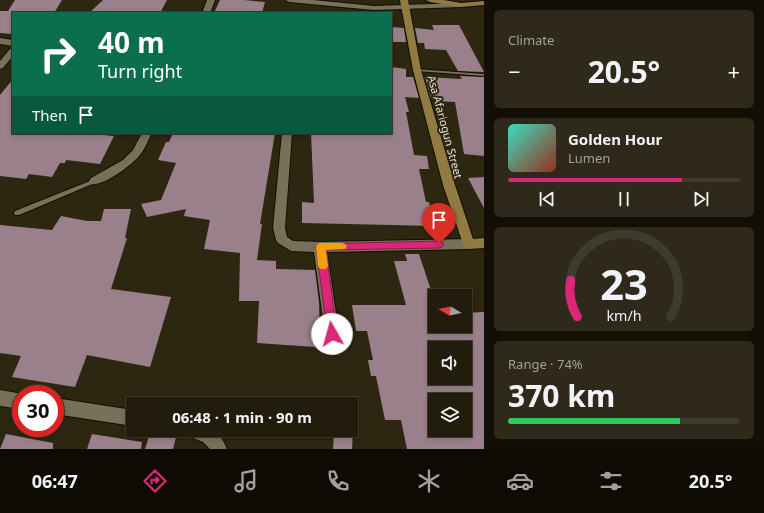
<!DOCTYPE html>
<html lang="en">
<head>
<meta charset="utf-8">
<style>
	body { margin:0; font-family:"Noto Sans",sans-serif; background:#2e291b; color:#f1f3f6; height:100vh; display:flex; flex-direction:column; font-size:15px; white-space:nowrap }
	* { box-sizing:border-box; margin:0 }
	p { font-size:13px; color:#a2a19d }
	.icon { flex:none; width:22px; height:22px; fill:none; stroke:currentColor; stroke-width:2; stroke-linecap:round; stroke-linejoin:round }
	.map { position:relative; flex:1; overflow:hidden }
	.panel { display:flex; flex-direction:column; gap:10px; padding:10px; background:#130f07; width:280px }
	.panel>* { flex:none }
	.hud { position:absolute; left:12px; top:12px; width:380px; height:122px; border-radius:0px; box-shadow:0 2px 6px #0003,0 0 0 1px #3f3a2e; background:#0b6e4f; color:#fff; overflow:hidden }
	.needle { width:26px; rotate:280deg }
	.buttons { position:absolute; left:428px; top:289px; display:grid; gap:8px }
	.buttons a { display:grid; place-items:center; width:44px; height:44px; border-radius:0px; background:#221c0d; box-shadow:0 2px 6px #0003,0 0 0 1px #3f3a2e; font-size:20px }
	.speed { position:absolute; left:12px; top:385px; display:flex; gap:8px; font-size:20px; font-weight:700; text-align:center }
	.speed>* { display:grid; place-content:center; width:52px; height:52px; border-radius:50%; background:#221c0d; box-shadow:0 2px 6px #0003,0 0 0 1px #3f3a2e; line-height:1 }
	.speed .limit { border:6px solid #d22; background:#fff; color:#111 }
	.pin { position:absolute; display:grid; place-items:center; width:34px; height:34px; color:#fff; margin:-41px -17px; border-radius:50% 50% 50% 0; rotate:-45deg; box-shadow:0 0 4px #0007 }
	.pin .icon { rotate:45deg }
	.me { position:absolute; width:44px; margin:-22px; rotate:353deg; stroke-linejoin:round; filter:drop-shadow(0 0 3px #0008) }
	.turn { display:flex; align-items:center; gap:14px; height:84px; padding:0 20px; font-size:18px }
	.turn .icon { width:52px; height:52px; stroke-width:2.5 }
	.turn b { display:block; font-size:28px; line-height:34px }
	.then { display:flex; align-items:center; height:38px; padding:0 20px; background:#0003; gap:8px; font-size:15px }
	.big { font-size:30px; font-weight:700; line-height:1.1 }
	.panel .tile { flex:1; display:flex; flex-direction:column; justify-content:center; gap:6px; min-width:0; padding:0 14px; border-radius:6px; background:#2e291b }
	.panel .dial { align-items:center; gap:0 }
	.dial svg { height:104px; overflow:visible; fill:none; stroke:#3f3a2e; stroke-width:7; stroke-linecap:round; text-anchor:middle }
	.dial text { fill:#f1f3f6; stroke:none }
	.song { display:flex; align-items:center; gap:12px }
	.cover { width:48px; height:48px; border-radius:6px; background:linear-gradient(135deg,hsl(170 70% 55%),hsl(10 70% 35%)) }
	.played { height:4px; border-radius:2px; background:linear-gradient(90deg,#db2777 75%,#3f3a2e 75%) }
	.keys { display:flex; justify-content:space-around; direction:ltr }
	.heat { display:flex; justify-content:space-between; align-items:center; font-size:22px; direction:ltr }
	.charge { height:6px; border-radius:3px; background:linear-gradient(90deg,#34c759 74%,#3f3a2e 0) }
	.trip { position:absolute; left:126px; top:397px; width:232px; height:40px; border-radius:0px; background:#221c0d; box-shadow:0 2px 6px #0003,0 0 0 1px #3f3a2e; font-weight:700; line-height:40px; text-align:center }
	.menu { display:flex; height:64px; justify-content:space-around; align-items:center; background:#0e0b05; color:#a2a19d }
	.menu .icon { width:28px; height:28px }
	.menu .current { color:#db2777 }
	.menu b { font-size:18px; color:#f1f3f6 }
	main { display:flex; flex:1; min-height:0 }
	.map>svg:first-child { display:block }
</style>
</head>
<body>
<main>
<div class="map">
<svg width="484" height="449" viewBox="0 0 484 449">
	<rect width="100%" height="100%" fill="#2d2611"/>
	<path fill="#9a808a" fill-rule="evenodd" d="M15 0H62L54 13H13V34L0 33V11H8Z
		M103 0H167L160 13H89Z
		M220 0H244L265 2 262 13H214Z
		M432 25H459L484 72 458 71 446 50 425 49 424 43H418L415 28 434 30Z
		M391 27 404 28 406 42H391Z
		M391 67 406 69V77H413L419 98 405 97 409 112H406L414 155 427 156 429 169H419L426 202H429L436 226 302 223V202L314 203 311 133H391Z
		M460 76 484 77V156L464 154 455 102 435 101 434 99 431 98 425 77 462 79Z
		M13 79V133H83L114 136 100 164 66 160 65 163H60L52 177 29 174 26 179 0 176V95Z
		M173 133H275L260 224H262L257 260 276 261V269L315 270 319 302 320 336H315V347L257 343 259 301H239L240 253 204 249 210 220 184 216 186 209 147 217 141 204 161 200 176 163 158 160 166 142H169Z
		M484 177V208L468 178Z
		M104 209H131L125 238H127L111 289 171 297 150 367 87 355 75 387 12 377 21 356 0 353V225L52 230 61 216 87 221H101Z
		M405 254H419L435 302V326H465V313L484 312V449H407L401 420H385L376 376H371L368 360H373L367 331H356L352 305H406L394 261H407ZM435 348H465V378H435ZM435 400H465V430H435Z
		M151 430 177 433 173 449H145Z
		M334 430H353L352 449H333Z
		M6 434 53 443V449H0Z
		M92 434 142 442 141 449H87Z"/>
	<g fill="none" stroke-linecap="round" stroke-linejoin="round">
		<g stroke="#150e00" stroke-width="2">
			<path id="lane" d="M415 69 484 74V76L417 71 415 70Z
				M95 179 98 181 97 182 19 215H15L14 213 15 211Z"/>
		</g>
		<g stroke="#150e00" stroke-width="2">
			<path id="street" d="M207 0H215L210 13H202Z
				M285 0H313L374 6 461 3 465 5 461 7 374 10 289 2Z
				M0 38 13 40V46L0 44Z
				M13 48V56L3 68 0 69V61L10 49Z
				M142 133H152C148 140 145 149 140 155 133 164 103 187 91 184L89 181 91 178 123 160 133 150Z
				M282 133H292L285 228 287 237 293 241 320 242 469 239 473 241 475 244 473 247 469 249 327 252 339 334 337 339 332 340 327 339 325 334 314 252 291 251 278 243 276 240 273 228Z
				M0 390 23 394H21V409L0 406Z
				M55 398 133 410V426L55 414Z
				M186 430C209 430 217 425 227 449H210L203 442 188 436Z"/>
		</g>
		<g stroke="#150e00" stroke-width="2">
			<path id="secondary" d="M400 0H408L421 70 455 185 473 239 484 238V248L469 249 465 247 463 244 443 185 413 70Z
				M426 0H444L461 3 484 1V5L461 7 430 2Z"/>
		</g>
		<use href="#lane" fill="#787059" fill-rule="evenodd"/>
		<use href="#street" fill="#787059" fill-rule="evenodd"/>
		<use href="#secondary" fill="#917b43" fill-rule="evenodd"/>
	</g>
	<path fill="#db2777" stroke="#8e194d" d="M439 241 442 242 444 244 442 247 439 248 326 250 337 334 335 338 332 339 328 338 316 247 317 244Z"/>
	<path fill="#f59e0b" d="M320 243H342L345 244 347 246 345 249 326 250 328 266 326 269H320L318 266 316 247 317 244Z"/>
	<g text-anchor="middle" stroke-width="4" stroke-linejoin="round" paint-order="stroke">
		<g font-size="11" fill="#e5e1d4" stroke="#2d2611">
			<text transform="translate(445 127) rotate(75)" y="4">Asa Afariogun Street</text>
		</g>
	</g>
</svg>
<div class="buttons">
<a><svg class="needle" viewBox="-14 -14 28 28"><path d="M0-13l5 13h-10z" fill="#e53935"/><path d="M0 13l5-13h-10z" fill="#a2a19d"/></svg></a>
<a><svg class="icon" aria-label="sound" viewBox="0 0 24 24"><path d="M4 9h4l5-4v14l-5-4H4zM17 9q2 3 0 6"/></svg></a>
<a><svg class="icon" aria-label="layers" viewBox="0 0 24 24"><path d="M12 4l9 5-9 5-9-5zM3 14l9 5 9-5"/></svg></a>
</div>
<div class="speed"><div class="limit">30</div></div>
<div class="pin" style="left:439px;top:244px;background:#d93025"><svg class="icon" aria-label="arrive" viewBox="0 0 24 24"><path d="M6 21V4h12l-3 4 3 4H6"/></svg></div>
<svg class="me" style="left:332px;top:334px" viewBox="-20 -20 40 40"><circle r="19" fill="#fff"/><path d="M0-13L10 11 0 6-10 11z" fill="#db2777"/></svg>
<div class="trip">06:48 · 1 min · 90 m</div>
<div class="hud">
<div class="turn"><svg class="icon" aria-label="right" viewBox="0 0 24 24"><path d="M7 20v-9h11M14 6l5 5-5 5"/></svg><div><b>40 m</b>Turn right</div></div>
<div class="then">Then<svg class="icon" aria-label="arrive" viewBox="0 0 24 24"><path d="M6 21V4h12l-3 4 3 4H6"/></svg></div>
</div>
</div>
<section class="panel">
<div class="tile"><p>Climate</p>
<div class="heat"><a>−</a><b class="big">20.5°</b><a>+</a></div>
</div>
<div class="tile">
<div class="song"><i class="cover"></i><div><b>Golden Hour</b><p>Lumen</p></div></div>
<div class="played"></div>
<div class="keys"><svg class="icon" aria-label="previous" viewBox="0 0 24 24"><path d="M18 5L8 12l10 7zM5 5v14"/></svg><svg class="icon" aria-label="pause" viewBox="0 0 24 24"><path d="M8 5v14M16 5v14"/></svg><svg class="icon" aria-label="next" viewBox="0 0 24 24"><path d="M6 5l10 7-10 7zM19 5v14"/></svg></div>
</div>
<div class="tile dial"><svg viewBox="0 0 100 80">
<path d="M14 69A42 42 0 1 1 86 69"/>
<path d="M14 69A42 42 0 0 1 9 41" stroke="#db2777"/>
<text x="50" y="56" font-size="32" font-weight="700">23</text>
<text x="50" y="72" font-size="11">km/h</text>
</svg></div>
<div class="tile"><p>Range · 74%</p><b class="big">370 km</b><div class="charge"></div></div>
</section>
</main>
<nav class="menu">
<b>06:47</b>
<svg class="icon current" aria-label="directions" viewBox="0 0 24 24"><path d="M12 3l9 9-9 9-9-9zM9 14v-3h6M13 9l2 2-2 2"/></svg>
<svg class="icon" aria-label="music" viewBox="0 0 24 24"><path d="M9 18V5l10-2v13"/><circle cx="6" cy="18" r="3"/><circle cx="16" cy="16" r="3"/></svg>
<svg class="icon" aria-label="phone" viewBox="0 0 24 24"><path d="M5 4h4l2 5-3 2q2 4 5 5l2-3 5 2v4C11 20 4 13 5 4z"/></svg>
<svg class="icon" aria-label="climate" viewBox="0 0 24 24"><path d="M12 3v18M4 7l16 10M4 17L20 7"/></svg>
<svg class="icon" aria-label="car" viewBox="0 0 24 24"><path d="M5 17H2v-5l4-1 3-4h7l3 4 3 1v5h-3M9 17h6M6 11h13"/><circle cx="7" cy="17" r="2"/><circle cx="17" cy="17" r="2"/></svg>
<svg class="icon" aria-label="filters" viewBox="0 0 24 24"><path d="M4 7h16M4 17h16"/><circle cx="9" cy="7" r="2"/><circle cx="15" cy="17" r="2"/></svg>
<b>20.5°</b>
</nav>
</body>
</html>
